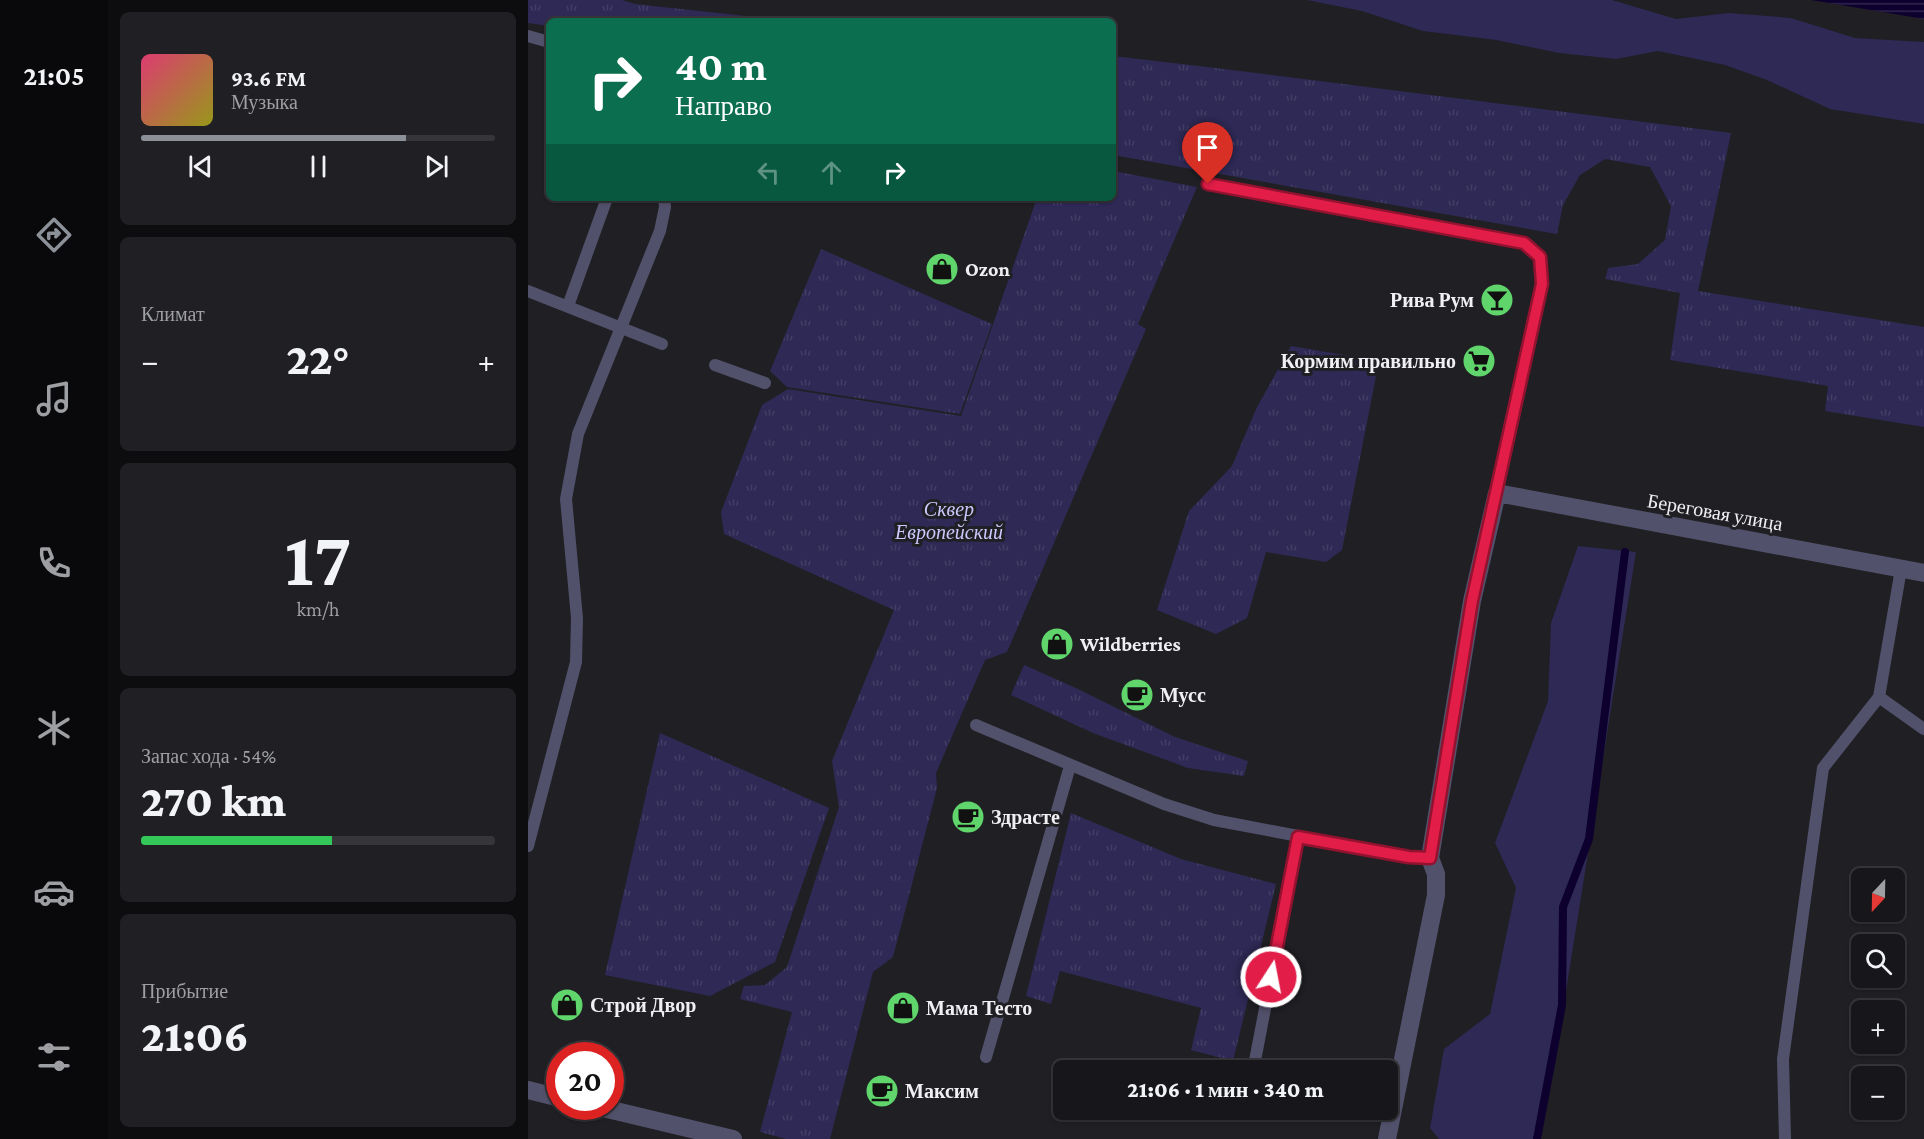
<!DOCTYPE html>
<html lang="ru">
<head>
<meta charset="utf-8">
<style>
	body { margin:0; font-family:"Crimson Pro",serif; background:#202024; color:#f1f3f6; height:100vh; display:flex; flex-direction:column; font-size:22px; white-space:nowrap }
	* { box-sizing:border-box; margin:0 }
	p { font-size:20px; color:#9e9fa3 }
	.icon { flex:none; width:33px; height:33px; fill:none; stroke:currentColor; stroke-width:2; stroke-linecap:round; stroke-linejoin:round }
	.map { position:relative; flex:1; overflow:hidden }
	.drawer { display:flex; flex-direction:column; gap:12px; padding:12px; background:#0d0d0f; width:420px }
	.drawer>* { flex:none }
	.guide { position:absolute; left:18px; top:18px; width:570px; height:183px; border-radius:9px; box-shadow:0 2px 4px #0004,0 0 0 2px #36363a; background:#0b6e4f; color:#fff; overflow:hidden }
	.needle { width:39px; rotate:202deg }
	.tools { position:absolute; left:1323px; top:868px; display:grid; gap:12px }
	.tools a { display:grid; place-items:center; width:54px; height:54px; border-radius:9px; background:#17171b; box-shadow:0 2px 4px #0004,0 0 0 2px #36363a; font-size:30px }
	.speed { position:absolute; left:18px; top:1042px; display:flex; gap:12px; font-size:30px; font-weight:700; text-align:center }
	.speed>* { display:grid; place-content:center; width:78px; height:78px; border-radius:50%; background:#17171b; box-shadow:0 2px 4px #0004,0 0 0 2px #36363a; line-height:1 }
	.speed .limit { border:9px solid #d22; background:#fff; color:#111 }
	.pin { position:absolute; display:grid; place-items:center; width:51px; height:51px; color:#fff; margin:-62px -26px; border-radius:50% 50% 50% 0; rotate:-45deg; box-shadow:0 0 6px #0007 }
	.pin .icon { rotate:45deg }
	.me { position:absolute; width:66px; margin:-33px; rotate:11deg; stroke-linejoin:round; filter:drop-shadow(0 0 4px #0008) }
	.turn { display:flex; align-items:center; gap:21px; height:126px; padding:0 30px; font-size:27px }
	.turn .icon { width:78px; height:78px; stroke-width:2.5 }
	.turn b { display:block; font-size:42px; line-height:51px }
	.lanes { display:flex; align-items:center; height:57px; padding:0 30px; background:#0003; justify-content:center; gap:30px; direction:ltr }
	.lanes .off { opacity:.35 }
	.big { font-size:45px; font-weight:800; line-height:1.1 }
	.drawer .card { flex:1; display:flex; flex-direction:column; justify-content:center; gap:9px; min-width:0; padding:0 21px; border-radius:9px; background:#202024 }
	.drawer .dial { align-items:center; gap:0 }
	.dial b { font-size:78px; line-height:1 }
	.song { display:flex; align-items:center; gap:18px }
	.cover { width:72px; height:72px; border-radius:9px; background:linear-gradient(135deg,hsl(340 70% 55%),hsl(60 70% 35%)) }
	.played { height:6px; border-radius:3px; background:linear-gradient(90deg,#8c9099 75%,#36363a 75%) }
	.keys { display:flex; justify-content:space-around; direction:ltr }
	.heat { display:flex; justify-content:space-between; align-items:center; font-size:33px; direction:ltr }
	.charge { height:9px; border-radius:4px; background:linear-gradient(90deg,#34c759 54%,#36363a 0) }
	.trip { position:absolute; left:525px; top:1060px; width:345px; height:60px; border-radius:9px; background:#17171b; box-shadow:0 2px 4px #0004,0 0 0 2px #36363a; font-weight:800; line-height:60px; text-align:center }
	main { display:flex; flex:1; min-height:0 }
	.tabs { display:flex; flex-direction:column; width:108px; justify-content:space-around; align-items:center; background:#09090b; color:#9e9fa3 }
	.tabs .icon { width:42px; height:42px }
	.tabs .selected { color:#8c9099 }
	.tabs b { font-size:27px; color:#f1f3f6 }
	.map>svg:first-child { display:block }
</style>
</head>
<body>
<main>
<nav class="tabs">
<b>21:05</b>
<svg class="icon selected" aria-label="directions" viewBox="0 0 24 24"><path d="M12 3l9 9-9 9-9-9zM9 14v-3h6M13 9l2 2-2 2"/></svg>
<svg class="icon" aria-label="music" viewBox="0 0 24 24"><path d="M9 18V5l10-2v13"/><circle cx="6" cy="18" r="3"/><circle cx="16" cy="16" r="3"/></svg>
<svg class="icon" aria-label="phone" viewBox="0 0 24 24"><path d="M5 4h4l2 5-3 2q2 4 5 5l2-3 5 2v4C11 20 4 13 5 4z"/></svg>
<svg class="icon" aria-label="climate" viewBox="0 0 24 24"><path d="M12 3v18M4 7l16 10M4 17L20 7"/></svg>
<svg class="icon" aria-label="car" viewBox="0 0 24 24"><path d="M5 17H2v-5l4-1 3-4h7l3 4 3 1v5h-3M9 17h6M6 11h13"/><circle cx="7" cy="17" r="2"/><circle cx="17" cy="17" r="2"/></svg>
<svg class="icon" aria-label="filters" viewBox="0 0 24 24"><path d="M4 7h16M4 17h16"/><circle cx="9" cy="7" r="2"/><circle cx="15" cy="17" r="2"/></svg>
</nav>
<section class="drawer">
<div class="card">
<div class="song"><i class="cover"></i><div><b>93.6 FM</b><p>Музыка</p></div></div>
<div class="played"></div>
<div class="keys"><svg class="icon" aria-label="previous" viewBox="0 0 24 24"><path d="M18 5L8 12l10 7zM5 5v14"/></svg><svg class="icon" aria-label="pause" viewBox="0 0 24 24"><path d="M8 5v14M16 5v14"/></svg><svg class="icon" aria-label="next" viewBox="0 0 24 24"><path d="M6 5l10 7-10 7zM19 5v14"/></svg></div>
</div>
<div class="card"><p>Климат</p>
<div class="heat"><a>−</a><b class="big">22°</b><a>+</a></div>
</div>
<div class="card dial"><b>17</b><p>km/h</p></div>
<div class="card"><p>Запас хода · 54%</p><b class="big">270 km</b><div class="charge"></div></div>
<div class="card"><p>Прибытие</p><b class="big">21:06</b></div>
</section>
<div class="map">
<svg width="1396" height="1139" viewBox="0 0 1396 1139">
	<defs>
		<pattern id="park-tufts" width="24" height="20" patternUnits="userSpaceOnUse" patternTransform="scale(1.5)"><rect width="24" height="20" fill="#2e2955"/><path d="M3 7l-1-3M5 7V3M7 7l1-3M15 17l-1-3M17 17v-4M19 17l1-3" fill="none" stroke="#423e66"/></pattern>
		<pattern id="water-rules" width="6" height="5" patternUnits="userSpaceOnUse" patternTransform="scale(1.5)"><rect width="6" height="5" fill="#0d002f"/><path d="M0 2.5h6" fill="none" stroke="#31264e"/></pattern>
	</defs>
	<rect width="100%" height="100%" fill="#1f1f24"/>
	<path fill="#2e2955" d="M779 0H1084L1148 19 1201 13 1263 18 1327 38 1396 42V124L1302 109 1239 80 1197 65 1130 51 1088 59 1031 53 968 40 895 31 834 11Z
		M1050 546 1108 552 1027 1060 1005 1139H911L902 1128 916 1049 962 1014 988 888 967 843 1020 701 1023 623Z"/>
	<path fill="url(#park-tufts)" d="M0 0H94L107 4 264 21H21V26L0 23Z
		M585 56 696 69 1203 133 1170 291 1396 327V427L1297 411 1300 386 1142 360 1152 293 1077 279 1080 268 1110 264 1137 240 1143 206 1122 167 1077 159 1052 175 1035 205 1029 234 585 155Z
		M585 171 669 187 610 324 618 329 479 652 457 660 408 773 409 788 365 957 345 972 302 1139H258L232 1132 264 1012 212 999 216 986 237 985 259 967 311 807 304 761 366 610 196 534 193 512 234 405 260 389 433 416 509 198H585Z
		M293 249 464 324 432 414 259 387 242 371Z
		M763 346 851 361 814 550 798 562 738 552 719 618 688 634 629 610 661 511 704 466 728 409Z
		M496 665 550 689 647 737 720 761 716 776 660 768 565 733 483 695Z
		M132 733 301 808 247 962 182 996 77 975Z
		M543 813 653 859 748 884 705 1061 663 1050 673 1008 532 971 523 1004 498 996Z"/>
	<path fill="url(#water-rules)" d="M1283 0H1396V19Z"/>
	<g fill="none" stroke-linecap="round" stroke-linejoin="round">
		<path stroke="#0d002f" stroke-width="8" d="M1009 1139 1034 1005 1035 907 1061 839 1097 552"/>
		<path stroke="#52516b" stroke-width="12" d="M0 36 21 42
			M679 184 996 243 1013 257 1014 284 969 493
			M0 291 134 344
			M40 306 79 198
			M187 365 237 383
			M1351 697 1396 729
			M448 725 636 804 686 820 881 857 902 858
			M0 846 48 662 49 618 38 499 50 434 132 231 137 207 136 198
			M458 1057 542 766
			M725 1071 770 837
			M1257 1139 1255 1059 1295 768 1351 697 1373 569"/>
		<path stroke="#52516b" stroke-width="18" d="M0 1090 32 1098
			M71 1107 205 1139
			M859 1139 908 895V874L902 858 944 601 969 493 1396 573"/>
	</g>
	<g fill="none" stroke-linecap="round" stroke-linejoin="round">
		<g stroke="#92132f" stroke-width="15">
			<path id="route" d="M680 184 996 243 1012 257 1014 284 944 601 902 858 881 857 770 837 743 977"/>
		</g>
		<use href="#route" stroke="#e11d48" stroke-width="10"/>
	</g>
	<defs>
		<g id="shop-disc" transform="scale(1.725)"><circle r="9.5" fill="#5fd56b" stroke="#1f1f24"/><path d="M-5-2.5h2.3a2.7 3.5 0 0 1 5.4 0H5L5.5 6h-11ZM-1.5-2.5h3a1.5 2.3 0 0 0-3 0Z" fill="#111"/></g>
		<g id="bar-disc" transform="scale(1.725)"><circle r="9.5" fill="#5fd56b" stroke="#1f1f24"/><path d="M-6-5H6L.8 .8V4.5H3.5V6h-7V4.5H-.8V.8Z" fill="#111"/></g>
		<g id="supermarket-disc" transform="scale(1.725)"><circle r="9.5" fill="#5fd56b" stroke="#1f1f24"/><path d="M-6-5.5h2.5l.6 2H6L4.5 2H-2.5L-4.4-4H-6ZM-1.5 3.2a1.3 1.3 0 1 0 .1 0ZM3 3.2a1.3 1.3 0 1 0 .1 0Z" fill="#111"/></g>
		<g id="cafe-disc" transform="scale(1.725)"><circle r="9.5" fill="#5fd56b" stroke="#1f1f24"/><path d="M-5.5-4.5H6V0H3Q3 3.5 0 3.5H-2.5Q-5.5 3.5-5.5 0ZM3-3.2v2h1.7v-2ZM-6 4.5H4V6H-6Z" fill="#111"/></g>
	</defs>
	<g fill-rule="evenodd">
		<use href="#shop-disc" x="414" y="269"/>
		<use href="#bar-disc" x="969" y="300"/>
		<use href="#supermarket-disc" x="951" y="361"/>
		<use href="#shop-disc" x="529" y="644"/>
		<use href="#cafe-disc" x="609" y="695"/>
		<use href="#cafe-disc" x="440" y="817"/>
		<use href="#shop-disc" x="39" y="1005"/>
		<use href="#shop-disc" x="375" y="1008"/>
		<use href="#cafe-disc" x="354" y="1091"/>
	</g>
	<g text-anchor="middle" stroke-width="6" stroke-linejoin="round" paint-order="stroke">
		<g font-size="20" font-weight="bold" fill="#f0f0f3" stroke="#1f1f24" text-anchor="start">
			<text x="437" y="276">Ozon</text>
			<text x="946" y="307" text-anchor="end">Рива Рум</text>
			<text x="928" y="368" text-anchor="end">Кормим правильно</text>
			<text x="552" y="651">Wildberries</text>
			<text x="632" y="702">Мусс</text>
			<text x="463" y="824">Здрасте</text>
			<text x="62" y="1012">Строй Двор</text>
			<text x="398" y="1015">Мама Тесто</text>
			<text x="377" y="1098">Максим</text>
		</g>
		<g font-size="20" font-style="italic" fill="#cbc9fd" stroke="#1f1f24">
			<text x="421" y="516">Сквер<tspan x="421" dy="23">Европейский</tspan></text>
		</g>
		<g font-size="20" fill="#f0f0f3" stroke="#1f1f24">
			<text transform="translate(1187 512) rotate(10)" y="7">Береговая улица</text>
		</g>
	</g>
</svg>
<div class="tools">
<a><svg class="needle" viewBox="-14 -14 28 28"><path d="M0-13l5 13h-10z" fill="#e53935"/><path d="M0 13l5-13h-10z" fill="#9e9fa3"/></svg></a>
<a><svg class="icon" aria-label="search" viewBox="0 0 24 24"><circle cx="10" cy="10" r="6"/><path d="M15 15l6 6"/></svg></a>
<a>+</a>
<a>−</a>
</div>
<div class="speed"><div class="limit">20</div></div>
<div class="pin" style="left:680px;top:184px;background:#d93025"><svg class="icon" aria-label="arrive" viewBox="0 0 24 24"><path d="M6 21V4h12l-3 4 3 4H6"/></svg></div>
<svg class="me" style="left:743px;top:977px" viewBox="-20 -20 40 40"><circle r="17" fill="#e11d48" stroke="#fff" stroke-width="3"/><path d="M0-11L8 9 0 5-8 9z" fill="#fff"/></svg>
<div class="trip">21:06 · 1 мин · 340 m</div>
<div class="guide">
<div class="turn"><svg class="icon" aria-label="right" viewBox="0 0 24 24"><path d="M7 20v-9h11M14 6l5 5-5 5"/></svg><div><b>40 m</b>Направо</div></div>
<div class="lanes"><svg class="icon off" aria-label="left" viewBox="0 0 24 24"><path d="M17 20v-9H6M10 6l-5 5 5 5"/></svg><svg class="icon off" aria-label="ahead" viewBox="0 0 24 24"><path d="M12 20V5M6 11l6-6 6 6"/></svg><svg class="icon" aria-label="right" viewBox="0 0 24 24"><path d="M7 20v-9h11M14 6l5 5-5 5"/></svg></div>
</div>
</div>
</main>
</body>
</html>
